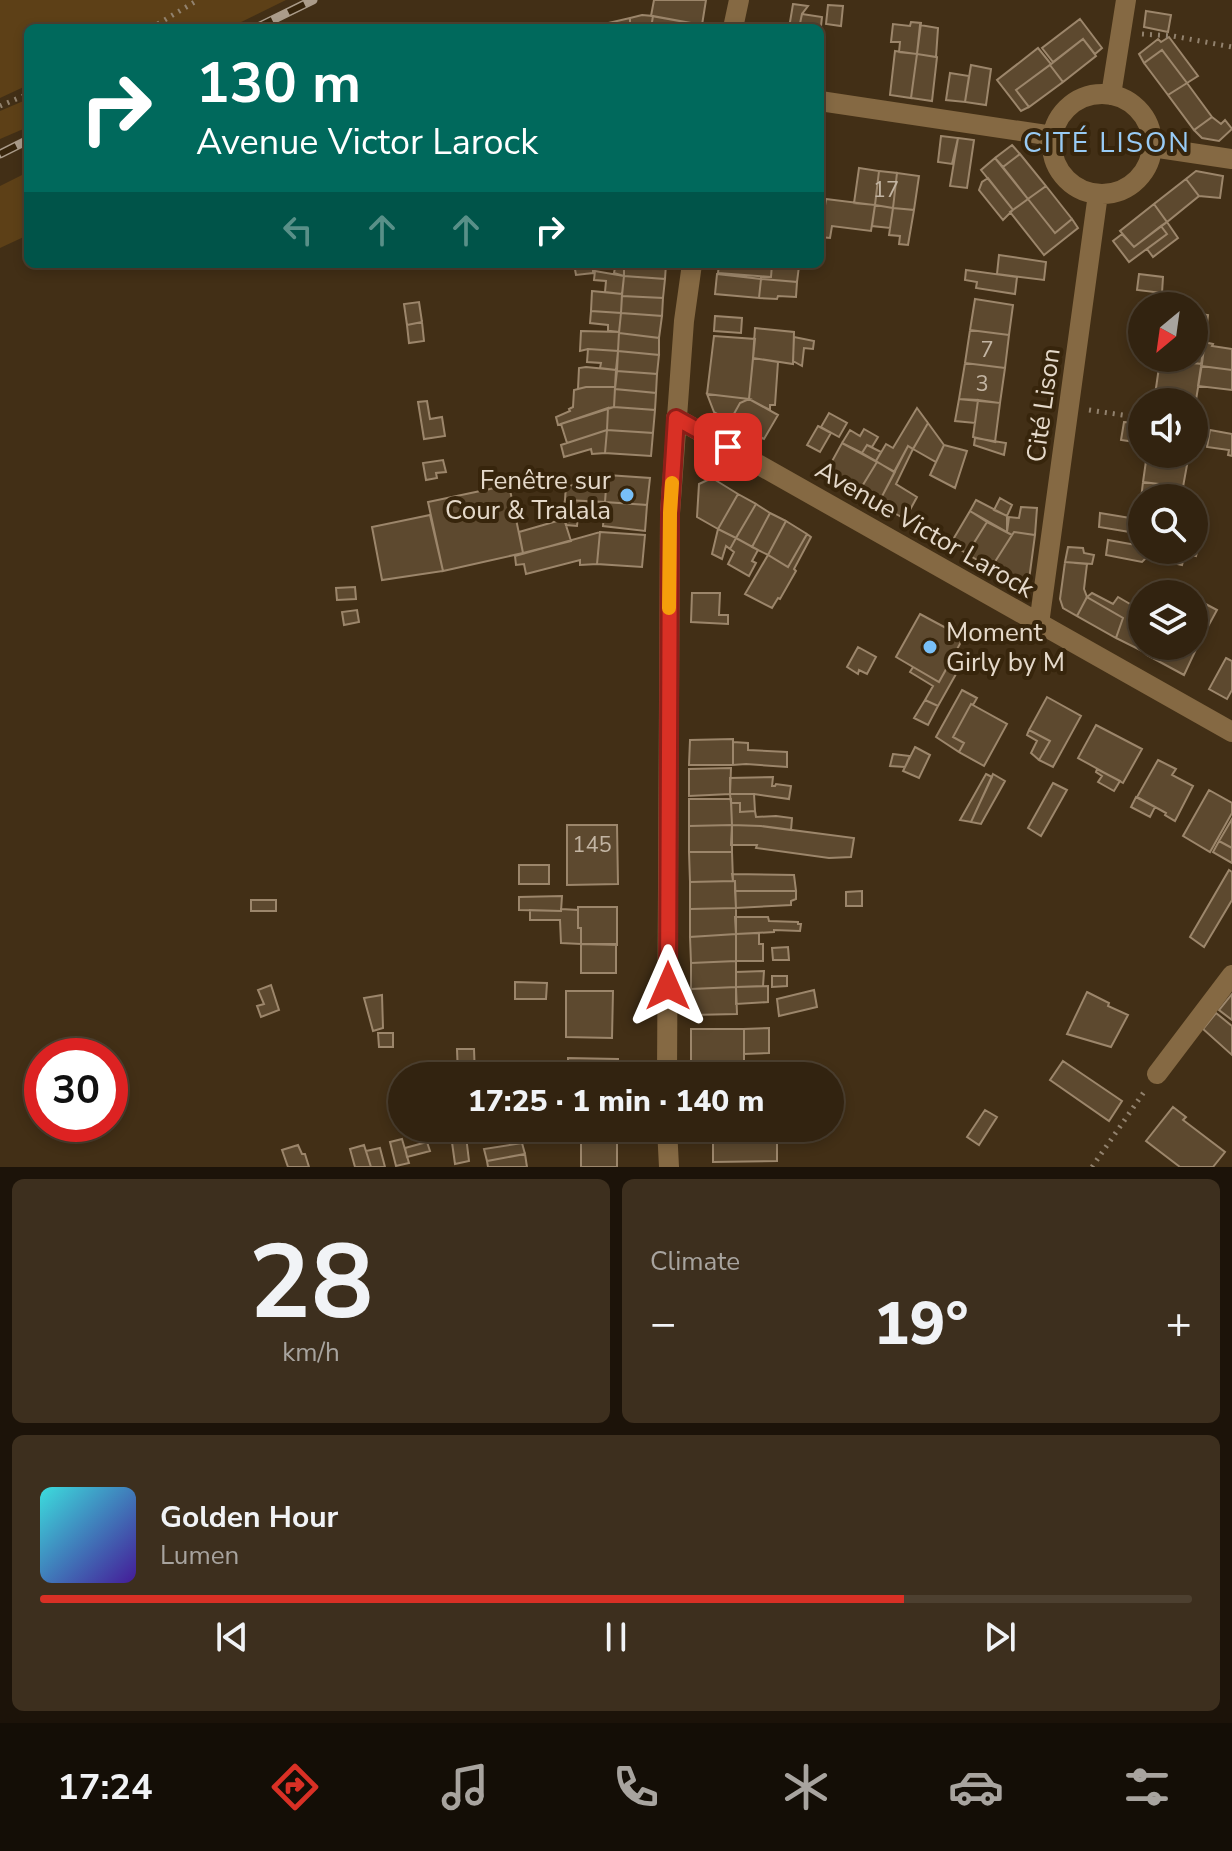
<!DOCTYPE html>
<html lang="en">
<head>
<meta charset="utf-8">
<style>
	body { margin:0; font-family:"Nunito Sans",sans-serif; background:#3d2f1e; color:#f1f3f6; height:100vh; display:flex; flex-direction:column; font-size:30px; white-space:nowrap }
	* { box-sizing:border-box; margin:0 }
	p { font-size:26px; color:#a8a49f }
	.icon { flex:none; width:44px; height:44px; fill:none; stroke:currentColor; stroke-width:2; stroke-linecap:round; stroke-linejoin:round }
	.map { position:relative; height:1167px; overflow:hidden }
	.side { display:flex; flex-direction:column; gap:12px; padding:12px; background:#1c1309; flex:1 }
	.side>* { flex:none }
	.hud { position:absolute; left:24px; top:24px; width:800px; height:244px; border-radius:12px; box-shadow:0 4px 12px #0003,0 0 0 2px #4d4030; background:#00695c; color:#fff; overflow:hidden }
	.needle { width:52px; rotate:209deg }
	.buttons { position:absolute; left:1128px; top:292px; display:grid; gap:16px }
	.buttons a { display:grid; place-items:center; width:80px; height:80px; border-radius:50%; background:#322310; box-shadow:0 4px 12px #0003,0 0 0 2px #4d4030; font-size:40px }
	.speed { position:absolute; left:24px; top:1038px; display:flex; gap:16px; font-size:40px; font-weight:700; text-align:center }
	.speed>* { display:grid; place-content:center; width:104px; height:104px; border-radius:50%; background:#322310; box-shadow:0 4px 12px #0003,0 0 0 2px #4d4030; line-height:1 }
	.speed .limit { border:12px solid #d22; background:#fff; color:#111 }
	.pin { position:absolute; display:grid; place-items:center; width:68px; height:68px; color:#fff; margin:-34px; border-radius:16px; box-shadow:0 4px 12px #0006 }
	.me { position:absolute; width:88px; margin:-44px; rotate:0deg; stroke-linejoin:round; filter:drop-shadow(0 0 6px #0008) }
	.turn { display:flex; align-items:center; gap:28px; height:168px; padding:0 40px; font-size:36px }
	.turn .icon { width:104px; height:104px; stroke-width:2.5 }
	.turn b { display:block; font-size:56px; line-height:68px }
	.lanes { display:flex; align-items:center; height:76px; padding:0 40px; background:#0003; justify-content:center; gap:40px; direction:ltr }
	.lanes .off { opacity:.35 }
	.big { font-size:60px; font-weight:800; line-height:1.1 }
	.side .card { flex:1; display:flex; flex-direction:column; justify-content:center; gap:12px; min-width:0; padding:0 28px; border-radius:12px; background:#3d2f1e }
	.side .dial { align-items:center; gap:0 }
	.dial b { font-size:104px; line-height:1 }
	.song { display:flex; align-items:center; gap:24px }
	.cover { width:96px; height:96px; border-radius:12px; background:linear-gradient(135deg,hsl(180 70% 55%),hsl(260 70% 35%)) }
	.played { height:8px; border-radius:4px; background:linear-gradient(90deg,#d93025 75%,#4d4030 75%) }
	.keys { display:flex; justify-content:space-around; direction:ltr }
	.heat { display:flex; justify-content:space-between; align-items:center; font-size:44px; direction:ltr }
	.side .tiles { flex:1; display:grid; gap:12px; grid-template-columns:1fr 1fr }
	.card:last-child { grid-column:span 2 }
	.trip { position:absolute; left:388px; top:1062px; width:456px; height:80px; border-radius:40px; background:#322310; box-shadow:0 4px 12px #0003,0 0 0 2px #4d4030; font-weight:800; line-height:80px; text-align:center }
	.tab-bar { display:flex; height:128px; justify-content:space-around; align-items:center; background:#140e06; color:#a8a49f }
	.tab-bar .icon { width:56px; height:56px }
	.tab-bar .selected { color:#d93025 }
	.tab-bar b { font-size:36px; color:#f1f3f6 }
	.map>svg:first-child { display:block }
</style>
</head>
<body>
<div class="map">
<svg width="1232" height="1167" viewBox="0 0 1232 1167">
	<rect width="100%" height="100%" fill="#422f16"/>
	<path fill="#5d4017" d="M0 0H286L229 28H28V85L0 98Z
		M28 99V127L0 139V111Z
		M28 172V235L0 248V186Z"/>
	<path fill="#5d492f" stroke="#9c866b" stroke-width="2" d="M654 0H706L702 25 651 16Z
		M793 4 808 6 802 14 799 28H789Z
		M828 5 843 6 841 26 826 24Z
		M1146 11 1171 15 1168 32 1144 27Z
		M802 14 822 17 820 35V28H799Z
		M642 15 653 16 651 28H630V18Z
		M653 16 702 25 701 28H651Z
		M630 18V28H605L604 24Z
		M1080 19 1102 48 1095 54 1083 39 1053 62 1042 48Z
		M911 22 921 23 917 54 899 52 900 42H891L893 24 910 26Z
		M920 25 938 28 936 57 917 54Z
		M1169 37 1198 76 1187 83 1162 50 1144 63 1139 54 1158 39 1161 42Z
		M1083 39 1096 56 1063 82 1050 65Z
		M1038 48 1051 64 1016 90 1029 107 1021 111 997 80Z
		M1162 50 1187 83 1168 95 1144 63Z
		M895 51 917 54 911 98 890 95Z
		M917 54 937 57 932 101 911 98Z
		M971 65 991 69 986 105 965 102Z
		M1050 65 1063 82 1029 107 1016 90Z
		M950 73 969 76 965 102 946 100Z
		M1187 83 1212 117 1194 130 1168 95Z
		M1212 117 1221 124 1225 120 1232 129 1219 141 1202 138 1194 130Z
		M941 136 958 138 952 164 938 162Z
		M958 138 974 140 967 188 950 186Z
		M1012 145 1020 154 1003 167 995 158Z
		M1020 154 1046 186 1028 199 1003 167Z
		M995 158 1028 199 1013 210 981 170Z
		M859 168 879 171 875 205 854 203Z
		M879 171 897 173 893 208 875 205Z
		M1196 171 1223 176 1220 198 1199 196 1186 179Z
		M897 173 919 176 914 210 893 208Z
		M988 178 1013 210 1003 220 979 190 982 182Z
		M1186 179 1199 196 1167 222 1154 204Z
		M1046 186 1072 219 1055 233 1028 199Z
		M826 199 875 205 871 231 832 226 830 238 820 237Z
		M1028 199 1055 233 1072 219 1078 228 1044 255 1010 212Z
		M1154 204 1167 222 1134 247 1120 231Z
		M875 205 893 208 890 228 872 226Z
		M893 208 914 210 908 245 899 244 900 236 889 235Z
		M1167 222 1178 238 1153 257 1147 249 1167 234 1161 226Z
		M1161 226 1167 234 1129 262 1113 241 1122 234 1134 247Z
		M999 255 1046 262 1044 280 997 274Z
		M574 264H593V273L576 275Z
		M594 264H624V276L614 273 615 268 594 267Z
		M624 264H666L665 279 624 276Z
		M719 264H772L771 277 718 273Z
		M772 264 799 266 797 282 761 279V277H771Z
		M966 270 1017 277 1015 294 976 288 977 282 965 280Z
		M595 271 624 276 622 294 605 292 606 281 594 280Z
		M717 274 761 279 759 298 715 294Z
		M1139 274 1163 277 1162 293 1137 290Z
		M624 276 665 279 663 298 622 296Z
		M761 279 797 282 796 297 778 296 777 299 759 298Z
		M592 291 622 294 621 313 591 311Z
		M622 296 663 298 662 316 621 313Z
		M975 299 1013 305 1009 335 970 330Z
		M419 302 422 322 407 325 404 304Z
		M591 311 621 313 619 332 608 331V325L590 323Z
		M621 313 662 316 659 338 619 333Z
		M1194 313 1208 315 1206 332 1194 330Z
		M715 316 742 318 741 333 714 331Z
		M422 322 424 341 409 343 407 325Z
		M755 328 794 332 793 364 753 358Z
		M970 330 1009 335 1005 368 965 363Z
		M1194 330 1206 332 1202 364 1160 360 1161 358H1194Z
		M581 331 619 332 618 351 588 349 580 351Z
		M619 333 659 338V355L618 351Z
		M714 336 755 339 749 399 707 394Z
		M794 337 814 341 813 349 804 348 802 366 793 361Z
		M1204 342 1213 344 1212 346 1232 349V370L1201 366Z
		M588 349 618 351 616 370 600 368 601 363 587 362Z
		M618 351 659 355 657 374 617 371Z
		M753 358 778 362 775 405H770V410L749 399Z
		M1160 360 1202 364 1196 400 1155 395Z
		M965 363 1005 368 1000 403 959 399Z
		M1201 366 1232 370V390L1198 386Z
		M586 367 616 370 615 387H586L578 389 579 368Z
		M617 371 657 374 656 393 615 389Z
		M586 387H615L614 407 558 425 556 417 570 411 569 409 573 407 574 390Z
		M615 389 656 393 655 410 614 407Z
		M707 394 749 399 740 403 730 421 714 412Z
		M1158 395 1196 400 1194 413V402H1156Z
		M749 399 778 415 764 439 730 421 740 403Z
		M959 399 978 400 975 423 955 421Z
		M978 400 1000 403 995 442 973 437Z
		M427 401 430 419 442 417 445 436 424 439 418 402Z
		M614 407 655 410 653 433 607 430 608 408Z
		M608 408 607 430 567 443 561 424Z
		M917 408 928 423 913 449 908 446 894 472 876 461 886 444 893 448Z
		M829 413 847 423 839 437 821 427Z
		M1124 422 1137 423 1135 442 1121 440Z
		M928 423 944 445 936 462 913 449Z
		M818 426 831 433 820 452 807 445Z
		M864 429 878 437 872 447 867 445 862 453 842 443 850 430 860 436Z
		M607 430 605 453 592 454 591 449 564 457 561 445Z
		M607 430 653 433 651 456 605 453Z
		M1210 430 1232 434V456L1228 455 1229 450 1207 447Z
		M975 438 1006 443 1004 455 974 445Z
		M842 443 877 462 858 493 825 474Z
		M867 445 881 452 876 461 862 453Z
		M944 445 967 451 955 488 930 475Z
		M908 446 913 449 896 484 917 497 905 519 878 504Z
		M1147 454H1189L1183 487 1143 482Z
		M443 460 446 472 436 473 437 478 426 480 423 463Z
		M877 462 895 472 878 504 858 493Z
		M607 475 650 478 647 505 605 502Z
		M712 478 738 494 718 529 697 517 699 484Z
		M1143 482 1183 487 1181 498H1142V516H1139Z
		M509 485 523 553 443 571 428 502Z
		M566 485 606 488 605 502 565 500Z
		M738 494 756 504 736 538 718 529Z
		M1000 498 1012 505 1007 516 994 510Z
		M565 500 605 502 604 514 594 513V517L578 516 577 526 566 525 565 514 562 515Z
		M976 500 1007 516V532L970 511Z
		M605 502 647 505 645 531 603 526Z
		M756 504 770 513 752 547 736 538Z
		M1021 507 1037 508 1035 535 1014 532 1012 535 1007 532 1009 517 1019 518Z
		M970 511 987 522 967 554 951 543Z
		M770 513 786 521 768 555 752 547Z
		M1100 513 1136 519 1139 516H1142V534L1099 527Z
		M430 515 443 571 382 580 372 527Z
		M564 519 571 541 523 553 519 532Z
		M786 521 807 534 788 567 768 555Z
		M987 522 1012 535 991 568 967 554Z
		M718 529 736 538 730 549 726 546 722 559 712 554Z
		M1194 530 1202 532 1196 556 1185 554 1182 565 1147 557 1142 562 1106 555 1108 540 1142 546V550H1194Z
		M600 532 597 564 580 565V560L526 574 524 564 516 565 515 556Z
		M600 532 645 535 642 567 597 564Z
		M1014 532 1035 535 1029 580 1022 584 991 568Z
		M807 534 811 537 794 569 796 571 780 599 778 598 772 608 745 594 768 555 788 567Z
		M736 538 758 550 752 561 756 563 749 576 728 564 734 552 730 549Z
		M1068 547 1083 548 1084 553 1094 555 1092 564 1065 562Z
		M1065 562 1087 564 1084 589 1087 597 1077 616 1063 608 1060 599Z
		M355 587 356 599 337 600 336 588Z
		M692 593H720L719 615H728V624L691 622Z
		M1092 593 1113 604 1118 597 1142 611V646H1145L1142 651 1116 638 1123 618 1087 597Z
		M1087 597 1123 618 1116 638 1077 616Z
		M1200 601 1217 610 1199 643 1194 640V604L1197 606Z
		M357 610 359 622 344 625 342 612Z
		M920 614 948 629 946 634 961 642 939 682 896 657Z
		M1194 640 1199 643 1184 675 1147 655 1152 646H1194Z
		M858 647 876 657 867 674 859 670 858 674 847 667Z
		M956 652 965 658 938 706 925 700 933 686 910 672 913 667 939 682Z
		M1226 658 1232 661V690L1227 699 1209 689Z
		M962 690 977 698 973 705 971 704 953 737 964 743 959 752 936 737Z
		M1047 697 1081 716 1053 767 1039 760 1050 741 1029 730Z
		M925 700 938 706 928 725 914 718Z
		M971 704 1007 724 984 766 959 752 964 743 953 737Z
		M1096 725 1142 749 1123 783 1078 758Z
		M1029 730 1050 741 1039 760 1031 753 1037 741 1027 735Z
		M733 739V765H689L690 740Z
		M733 742 748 743V750L787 752V767L746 764 733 765Z
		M915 747 930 755 919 778 903 771Z
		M893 754 910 756 905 767 890 766Z
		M1158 760 1176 769 1172 775 1193 786 1175 821 1165 815 1166 813 1137 797Z
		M731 768 730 794 689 796V769Z
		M1097 769 1120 781 1114 791 1098 782 1102 776 1096 772Z
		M986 774 992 777 971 822 960 820Z
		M993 774 1005 781 981 824 971 822Z
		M773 777 772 786H775L776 784 791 786 789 799 754 794H730V778Z
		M1053 783 1067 790 1041 836 1028 828Z
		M1209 790 1232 803V813L1210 852 1183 836Z
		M730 794H754L755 811 740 812V803H731Z
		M1136 797 1155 807 1150 817 1131 807Z
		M689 799H731L732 825 689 826Z
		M731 803H740V812L755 811 756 817 776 816 792 818 791 830 761 826 732 825Z
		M1232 819V848L1219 841Z
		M567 825H617L618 884 567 885Z
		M732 825V852H689V826Z
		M732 825 761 826 854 838 851 857 829 858 756 848 757 845H731Z
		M1219 841 1232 848V863L1213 852Z
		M689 852H732L733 881 690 882Z
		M519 865H549V884H519Z
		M1229 870 1232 872V900L1204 947 1190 937Z
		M732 874 794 875 796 891H735V881H733Z
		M735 881 736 908 690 909V882Z
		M735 891H796V899L791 901V905L736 908Z
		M862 891V906H846V892Z
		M562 896 561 911 519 910V897Z
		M251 900H276V911H251Z
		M578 907H617V945L581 944V928H578Z
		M736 908V934L690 937V909Z
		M561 909 578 910V928H581V944L561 943 560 920H530V910L561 911Z
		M735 917H768L769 921 798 922V924H801L800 931 774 930V932L736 934Z
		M759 933V944H763V961H736V934Z
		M736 934V961L691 963 690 937Z
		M581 944H616V973H581Z
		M788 947 789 960H773L772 948Z
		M736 961V987L691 989V963Z
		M764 971 763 986 736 987V972Z
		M772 976H787V986L772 987Z
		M515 982 547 983 546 999H515Z
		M271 985 279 1010 261 1017 257 1006 264 1004 258 990Z
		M768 986V1002L736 1004V987Z
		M736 987 737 1014 691 1015V989Z
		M814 990 817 1007 779 1016 777 999Z
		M566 991H613L612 1038 566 1037Z
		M1087 992 1109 1003 1108 1006 1128 1015 1111 1047 1067 1034Z
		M1232 994V1020L1219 1010Z
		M382 995 383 1028 373 1031 364 998Z
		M1216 1013 1232 1026V1055L1203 1029Z
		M769 1028V1053L744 1054V1029Z
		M691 1029H744V1067H723V1063H712V1067H691Z
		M378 1033H393V1047H379Z
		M457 1049H474L475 1076H458Z
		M568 1058 618 1059V1076H568Z
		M1063 1061 1122 1101 1109 1121 1050 1080Z
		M765 1066H792V1076H766Z
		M1173 1107 1186 1117 1183 1120 1225 1152 1213 1167H1180L1146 1141Z
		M985 1110 997 1117 979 1145 967 1137Z
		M450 1128H465L469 1161 455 1164Z
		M581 1128H617V1167H581Z
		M713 1133H777V1161L713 1162Z
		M402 1139 409 1163 396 1166 390 1142Z
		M427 1142 430 1151 407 1157 405 1148Z
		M522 1143 525 1154 487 1161 484 1149Z
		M298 1145 302 1154H305L309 1167H288L282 1150Z
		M364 1145 371 1167H355L350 1149Z
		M380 1148 385 1167H371L366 1151Z
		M525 1154 527 1167H488L487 1161Z"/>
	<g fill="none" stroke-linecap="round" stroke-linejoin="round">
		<path stroke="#92826e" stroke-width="5" stroke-dasharray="2 6" stroke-linecap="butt" d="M151 28 198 0
			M1142 34 1173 36 1232 47
			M0 106 28 94
			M1089 410 1142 418
			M1194 426 1200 427
			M1092 1167 1144 1092"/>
		<path stroke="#856943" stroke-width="20" d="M733 28 739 0
			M1052 144a50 50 0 1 1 100 0a50 50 0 1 1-100 0Z
			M1111 95 1126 0
			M820 101 1053 136
			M1152 147 1232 159
			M676 418 1232 732
			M1039 624 1098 194
			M1157 1074 1232 975
			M667 1076 670 513 684 321 692 264
			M667 1128 669 1167"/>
		<g stroke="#ab9c8a" stroke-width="9">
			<path id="rail" d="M256 28 313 0
				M0 154 28 140"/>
		</g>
		<use href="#rail" stroke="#37250c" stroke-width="6" stroke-dasharray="18" stroke-linecap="butt"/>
	</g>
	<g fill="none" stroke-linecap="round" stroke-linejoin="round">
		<g stroke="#8d1f18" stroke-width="20">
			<path id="route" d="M668 986 670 513 676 418 728 447"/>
		</g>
		<use href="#route" stroke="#d93025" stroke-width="14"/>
		<path stroke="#f59e0b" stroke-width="14" d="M669 608 670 513 672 483"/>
	</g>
	<g fill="#78bff7" stroke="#37250c" stroke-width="3">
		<circle cx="627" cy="495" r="8"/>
		<circle cx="930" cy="647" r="8"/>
	</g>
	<g text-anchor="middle" stroke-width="8" stroke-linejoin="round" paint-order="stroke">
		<g font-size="22" fill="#c3b5a3">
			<text x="886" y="197">17</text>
			<text x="987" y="357">7</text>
			<text x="982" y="391">3</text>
			<text x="592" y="852">145</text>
		</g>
		<g font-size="26" fill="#e5d9ca" stroke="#37250c">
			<text transform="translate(1043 405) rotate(-82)" y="9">Cité Lison</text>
			<text transform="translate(925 529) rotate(30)" y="9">Avenue Victor Larock</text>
		</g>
		<g font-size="26" fill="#e5d9ca" stroke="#37250c" text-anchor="end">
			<text x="611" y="489">Fenêtre sur<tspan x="611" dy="30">Cour &amp; Tralala</tspan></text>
			<text x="946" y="641" text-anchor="start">Moment<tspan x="946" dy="30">Girly by M</tspan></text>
		</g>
		<g font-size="28" letter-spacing="2" fill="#98cbf5" stroke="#37250c">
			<text x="1107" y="152">CITÉ LISON</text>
		</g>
	</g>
</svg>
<div class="buttons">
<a><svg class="needle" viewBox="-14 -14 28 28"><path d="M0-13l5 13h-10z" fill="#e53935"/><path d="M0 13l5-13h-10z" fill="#a8a49f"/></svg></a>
<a><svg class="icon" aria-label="sound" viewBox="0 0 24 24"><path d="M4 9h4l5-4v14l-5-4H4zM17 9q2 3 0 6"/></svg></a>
<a><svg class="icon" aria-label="search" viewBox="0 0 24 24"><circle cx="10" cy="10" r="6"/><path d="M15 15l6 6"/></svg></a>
<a><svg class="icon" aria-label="layers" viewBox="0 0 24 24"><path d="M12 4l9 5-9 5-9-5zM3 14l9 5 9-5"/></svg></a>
</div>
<div class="speed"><div class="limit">30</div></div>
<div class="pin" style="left:728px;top:447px;background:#d93025"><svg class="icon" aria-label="arrive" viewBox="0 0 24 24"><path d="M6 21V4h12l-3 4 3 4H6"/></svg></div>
<svg class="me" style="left:668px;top:986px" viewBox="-20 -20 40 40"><path d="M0-17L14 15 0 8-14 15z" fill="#d93025" stroke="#fff" stroke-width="4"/></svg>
<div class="trip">17:25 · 1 min · 140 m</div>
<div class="hud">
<div class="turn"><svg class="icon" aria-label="right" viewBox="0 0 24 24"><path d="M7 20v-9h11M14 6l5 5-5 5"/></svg><div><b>130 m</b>Avenue Victor Larock</div></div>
<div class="lanes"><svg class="icon off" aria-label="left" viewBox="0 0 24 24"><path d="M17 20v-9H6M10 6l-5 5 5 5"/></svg><svg class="icon off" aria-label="ahead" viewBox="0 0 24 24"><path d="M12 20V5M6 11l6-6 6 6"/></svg><svg class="icon off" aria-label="ahead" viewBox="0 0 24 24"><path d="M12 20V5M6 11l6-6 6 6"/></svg><svg class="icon" aria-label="right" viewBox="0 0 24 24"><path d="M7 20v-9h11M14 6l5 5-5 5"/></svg></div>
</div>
</div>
<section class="side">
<div class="tiles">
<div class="card dial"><b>28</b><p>km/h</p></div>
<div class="card"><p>Climate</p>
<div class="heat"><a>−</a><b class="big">19°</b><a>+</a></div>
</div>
<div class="card">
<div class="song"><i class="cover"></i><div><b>Golden Hour</b><p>Lumen</p></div></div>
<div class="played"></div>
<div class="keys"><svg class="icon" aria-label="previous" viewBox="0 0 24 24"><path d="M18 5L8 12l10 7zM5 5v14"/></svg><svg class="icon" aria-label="pause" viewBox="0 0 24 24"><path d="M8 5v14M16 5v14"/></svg><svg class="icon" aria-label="next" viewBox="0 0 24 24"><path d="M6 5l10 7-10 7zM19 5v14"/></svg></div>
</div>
</div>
</section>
<nav class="tab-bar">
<b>17:24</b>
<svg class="icon selected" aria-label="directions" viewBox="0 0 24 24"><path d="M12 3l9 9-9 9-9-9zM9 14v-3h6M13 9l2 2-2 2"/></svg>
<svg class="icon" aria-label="music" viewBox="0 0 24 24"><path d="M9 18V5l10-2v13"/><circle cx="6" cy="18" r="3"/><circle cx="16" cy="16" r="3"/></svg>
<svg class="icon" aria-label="phone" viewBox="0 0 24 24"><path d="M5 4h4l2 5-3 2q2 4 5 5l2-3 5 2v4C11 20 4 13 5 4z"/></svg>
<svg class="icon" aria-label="climate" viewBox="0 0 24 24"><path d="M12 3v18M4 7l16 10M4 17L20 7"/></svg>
<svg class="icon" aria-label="car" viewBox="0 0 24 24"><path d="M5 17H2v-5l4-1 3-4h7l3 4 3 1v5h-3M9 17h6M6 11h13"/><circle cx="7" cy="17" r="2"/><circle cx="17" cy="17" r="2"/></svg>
<svg class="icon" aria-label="filters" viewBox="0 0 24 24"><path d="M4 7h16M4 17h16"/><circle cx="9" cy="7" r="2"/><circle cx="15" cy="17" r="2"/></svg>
</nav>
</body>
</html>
